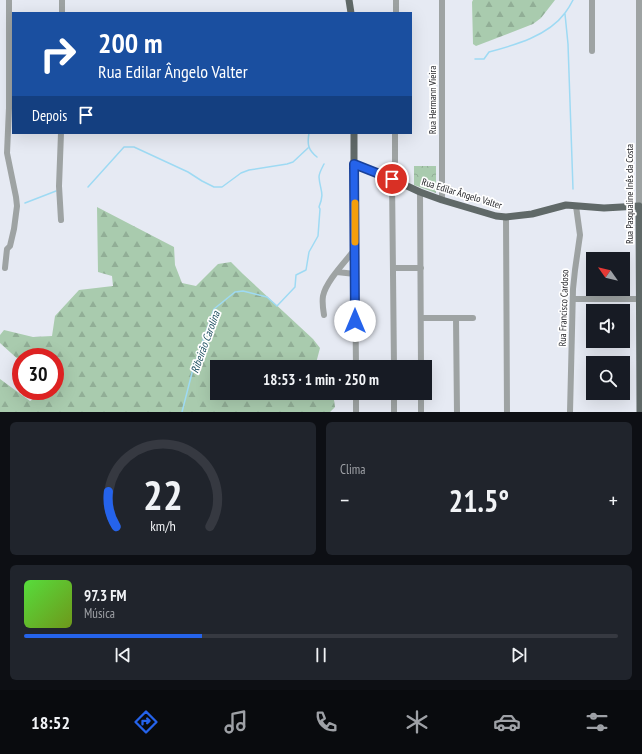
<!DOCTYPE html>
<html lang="pt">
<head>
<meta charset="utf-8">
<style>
	body { margin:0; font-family:"PT Sans Narrow",sans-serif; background:#20242c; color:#f1f3f6; height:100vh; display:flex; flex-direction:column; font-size:15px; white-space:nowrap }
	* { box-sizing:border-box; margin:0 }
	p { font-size:13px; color:#9ea1a6 }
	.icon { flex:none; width:22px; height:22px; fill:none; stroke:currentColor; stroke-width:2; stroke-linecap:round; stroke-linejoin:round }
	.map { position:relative; height:412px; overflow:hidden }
	.panel { display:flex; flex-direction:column; gap:10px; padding:10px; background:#0d0f14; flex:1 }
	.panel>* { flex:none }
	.banner { position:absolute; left:12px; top:12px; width:400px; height:122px; border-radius:0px; box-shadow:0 4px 16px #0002; background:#1a4fa0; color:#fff; overflow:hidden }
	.needle { width:26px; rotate:304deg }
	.controls { position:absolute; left:586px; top:252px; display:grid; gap:8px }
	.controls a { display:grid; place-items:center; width:44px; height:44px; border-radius:0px; background:#171b24; box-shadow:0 4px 16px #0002; font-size:20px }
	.speed { position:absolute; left:12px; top:348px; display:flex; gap:8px; font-size:20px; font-weight:700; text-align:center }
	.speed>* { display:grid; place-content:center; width:52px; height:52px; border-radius:50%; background:#171b24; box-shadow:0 4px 16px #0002; line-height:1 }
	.speed .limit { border:6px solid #d22; background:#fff; color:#111 }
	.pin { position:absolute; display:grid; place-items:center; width:34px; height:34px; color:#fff; margin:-17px; border:2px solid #fff; border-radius:50%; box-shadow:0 1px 4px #0007 }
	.me { position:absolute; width:44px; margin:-22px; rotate:0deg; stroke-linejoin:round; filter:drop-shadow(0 0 3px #0008) }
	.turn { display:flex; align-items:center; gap:14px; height:84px; padding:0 20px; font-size:18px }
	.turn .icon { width:52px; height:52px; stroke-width:2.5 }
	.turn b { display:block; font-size:28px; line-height:34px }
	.then { display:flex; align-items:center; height:38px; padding:0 20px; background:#0003; gap:8px; font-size:15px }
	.big { font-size:30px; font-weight:700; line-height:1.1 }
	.panel .card { flex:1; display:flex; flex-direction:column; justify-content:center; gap:6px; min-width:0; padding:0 14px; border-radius:6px; background:#20242c }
	.panel .dial { align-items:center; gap:0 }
	.dial svg { height:104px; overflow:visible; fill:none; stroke:#363941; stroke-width:7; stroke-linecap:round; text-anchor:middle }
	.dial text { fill:#f1f3f6; stroke:none }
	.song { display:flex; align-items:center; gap:12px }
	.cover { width:48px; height:48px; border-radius:6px; background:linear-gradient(135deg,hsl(110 70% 55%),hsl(80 70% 35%)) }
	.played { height:4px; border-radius:2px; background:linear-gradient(90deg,#2563eb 30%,#363941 30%) }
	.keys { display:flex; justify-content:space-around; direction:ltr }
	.heat { display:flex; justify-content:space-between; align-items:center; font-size:22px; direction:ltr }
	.panel .tiles { flex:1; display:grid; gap:10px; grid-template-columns:1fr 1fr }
	.card:last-child { grid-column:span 2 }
	.trip { position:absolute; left:210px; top:360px; width:222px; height:40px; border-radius:0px; background:#171b24; box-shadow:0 4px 16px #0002; font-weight:700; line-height:40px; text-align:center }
	.dock { display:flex; height:64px; justify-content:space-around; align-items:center; background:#090b0e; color:#9ea1a6 }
	.dock .icon { width:28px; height:28px }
	.dock .current { color:#2563eb }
	.dock b { font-size:18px; color:#f1f3f6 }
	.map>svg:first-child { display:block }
</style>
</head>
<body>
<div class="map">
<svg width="642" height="412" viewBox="0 0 642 412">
	<defs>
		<pattern id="forest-firs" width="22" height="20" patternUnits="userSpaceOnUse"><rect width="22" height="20" fill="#a9cbae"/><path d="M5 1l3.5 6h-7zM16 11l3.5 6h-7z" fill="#91ae96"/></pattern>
		<pattern id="park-crowns" width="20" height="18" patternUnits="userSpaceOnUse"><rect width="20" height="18" fill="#a9cbae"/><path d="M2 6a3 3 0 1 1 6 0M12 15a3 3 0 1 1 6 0" fill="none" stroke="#91ae96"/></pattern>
	</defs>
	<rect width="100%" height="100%" fill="#e6eaf3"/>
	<path fill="url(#forest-firs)" d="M473 0H555L541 18 533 24 476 46 473 44 472 2Z
		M97 207 174 247 175 265 182 283 196 286 218 264 231 262 243 274 313 339 320 348 315 367H217V393H333L335 407 330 412H0V379L30 401 40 395V391H55V357H21V362L0 343V335L4 330 33 337 52 336 55 316 79 290 113 286 112 276 98 272Z"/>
	<path fill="url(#park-crowns)" d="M414 166H436V193L414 185Z"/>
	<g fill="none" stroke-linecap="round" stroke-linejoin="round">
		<path stroke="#9edaf3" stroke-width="1.5" d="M565 14 568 44 573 189
			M475 59H484L489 52C515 45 548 36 565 13 568 9 571 4 573 0
			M309 133C307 144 308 150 317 157
			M88 187 124 147H134L188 172 202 181 214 187H222L241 173 249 170 287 164 293 162 308 148
			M25 203 56 191
			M182 412 193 369 214 309 235 292 243 291 267 297 277 306 295 287 296 275 306 270 309 252 318 236 320 209 319 207C325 192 320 191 319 177 319 173 322 168 324 164"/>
		<path stroke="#9ea3a3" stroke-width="6" d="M62 0V13
			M639 0V206
			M396 13V0
			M592 51V0
			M354 164 356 367
			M420 192 421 367
			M442 200V0
			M506 217 507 412
			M61 220 59 186 61 133
			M5 268 7 249 10 246 14 229 17 206 16 197 7 153 9 108V0
			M393 268H421
			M337 272 355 274
			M573 299H642
			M324 315C323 309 322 302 323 296 326 281 346 261 355 249
			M421 318H473
			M456 318 457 412
			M394 367 392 179 395 161V133
			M356 393V412
			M394 393V412
			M421 412V393
			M570 412 573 289 575 270 580 235 576 206"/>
		<path stroke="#606968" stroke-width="7" d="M349 0 351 13
			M354 133V164L392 179 420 192 442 200 496 216 506 217 532 214 566 205 604 208 639 206 640 412"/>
	</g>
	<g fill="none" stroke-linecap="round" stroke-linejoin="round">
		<g stroke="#184099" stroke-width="10">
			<path id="route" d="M355 321 354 164 392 179"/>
		</g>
		<use href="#route" stroke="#2563eb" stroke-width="7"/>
		<path stroke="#f59e0b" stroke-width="7" d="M355 203V242"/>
	</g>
	<g text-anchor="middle" stroke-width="3.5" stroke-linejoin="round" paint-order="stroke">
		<g font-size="10" fill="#242529" stroke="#fff">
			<text transform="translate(432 100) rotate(-90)" y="4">Rua Hermann Vieira</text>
			<text transform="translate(462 193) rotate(17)" y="4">Rua Edilar Ângelo Valter</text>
			<text transform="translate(629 194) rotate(-90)" y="4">Rua Pasqualine Inês da Costa</text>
			<text transform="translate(563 308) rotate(-88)" y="4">Rua Francisco Cardoso</text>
		</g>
		<g font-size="11" font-style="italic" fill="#1d4e60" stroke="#fff">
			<text transform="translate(205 342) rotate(-70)" y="4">Ribeirão Carolina</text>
		</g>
	</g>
</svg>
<div class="controls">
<a><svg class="needle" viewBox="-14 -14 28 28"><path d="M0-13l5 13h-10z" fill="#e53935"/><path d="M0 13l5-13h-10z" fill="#9ea1a6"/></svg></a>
<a><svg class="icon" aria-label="sound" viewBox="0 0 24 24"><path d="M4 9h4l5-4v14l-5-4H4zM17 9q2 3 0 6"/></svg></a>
<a><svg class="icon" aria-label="search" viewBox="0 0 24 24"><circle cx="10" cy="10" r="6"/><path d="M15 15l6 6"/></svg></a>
</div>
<div class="speed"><div class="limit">30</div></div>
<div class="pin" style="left:392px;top:179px;background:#d93025"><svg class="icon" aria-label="arrive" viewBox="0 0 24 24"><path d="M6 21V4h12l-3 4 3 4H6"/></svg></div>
<svg class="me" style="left:355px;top:321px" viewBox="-20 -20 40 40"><circle r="19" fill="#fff"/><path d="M0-13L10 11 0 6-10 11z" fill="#2563eb"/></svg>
<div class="trip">18:53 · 1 min · 250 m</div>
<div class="banner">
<div class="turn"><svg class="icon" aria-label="right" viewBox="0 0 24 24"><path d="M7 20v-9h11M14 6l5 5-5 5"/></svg><div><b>200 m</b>Rua Edilar Ângelo Valter</div></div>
<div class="then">Depois<svg class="icon" aria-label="arrive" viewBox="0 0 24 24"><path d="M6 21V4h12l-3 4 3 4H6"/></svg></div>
</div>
</div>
<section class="panel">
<div class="tiles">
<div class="card dial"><svg viewBox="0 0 100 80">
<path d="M14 69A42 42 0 1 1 86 69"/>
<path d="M14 69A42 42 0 0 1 8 42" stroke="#2563eb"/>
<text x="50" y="56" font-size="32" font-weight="700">22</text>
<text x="50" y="72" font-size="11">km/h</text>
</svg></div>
<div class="card"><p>Clima</p>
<div class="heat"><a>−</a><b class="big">21.5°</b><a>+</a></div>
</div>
<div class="card">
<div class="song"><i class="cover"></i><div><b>97.3 FM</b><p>Música</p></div></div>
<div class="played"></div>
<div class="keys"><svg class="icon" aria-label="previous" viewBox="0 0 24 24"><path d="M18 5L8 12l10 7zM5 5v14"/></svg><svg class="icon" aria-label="pause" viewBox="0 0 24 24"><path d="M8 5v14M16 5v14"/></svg><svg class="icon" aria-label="next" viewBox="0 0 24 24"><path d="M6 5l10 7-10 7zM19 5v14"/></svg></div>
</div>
</div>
</section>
<nav class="dock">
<b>18:52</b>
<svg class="icon current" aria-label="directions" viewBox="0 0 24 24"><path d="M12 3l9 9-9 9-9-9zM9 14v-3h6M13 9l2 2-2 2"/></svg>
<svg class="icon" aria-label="music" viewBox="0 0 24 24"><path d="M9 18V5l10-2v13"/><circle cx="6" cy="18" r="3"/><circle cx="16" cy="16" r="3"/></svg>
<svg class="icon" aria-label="phone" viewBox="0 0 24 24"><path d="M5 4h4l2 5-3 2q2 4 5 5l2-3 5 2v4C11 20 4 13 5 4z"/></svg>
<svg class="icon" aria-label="climate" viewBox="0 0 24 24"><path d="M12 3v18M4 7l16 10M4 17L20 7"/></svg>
<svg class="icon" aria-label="car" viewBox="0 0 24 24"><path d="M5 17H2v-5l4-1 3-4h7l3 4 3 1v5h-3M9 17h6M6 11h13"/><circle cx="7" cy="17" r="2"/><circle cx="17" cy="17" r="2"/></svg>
<svg class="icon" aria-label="filters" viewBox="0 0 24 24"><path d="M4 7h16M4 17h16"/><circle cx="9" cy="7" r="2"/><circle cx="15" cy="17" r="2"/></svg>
</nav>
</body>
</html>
